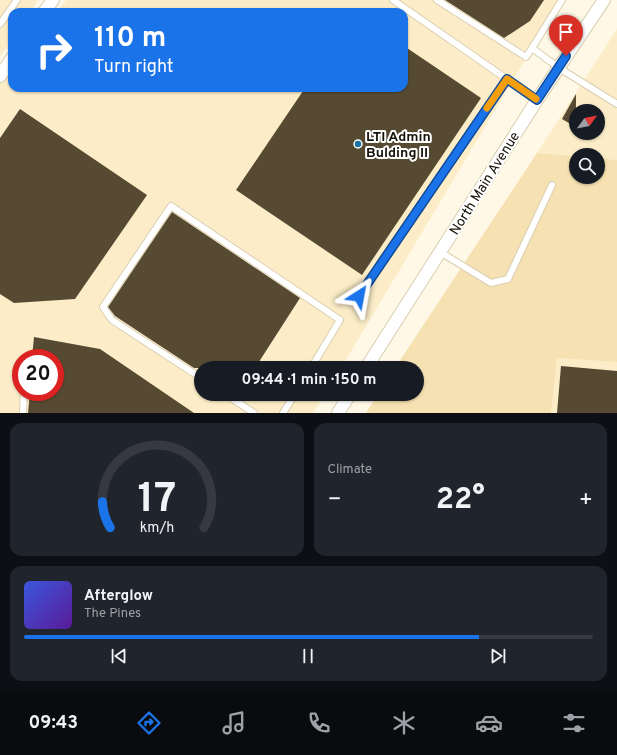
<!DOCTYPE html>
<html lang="en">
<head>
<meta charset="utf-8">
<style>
	body { margin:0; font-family:Overpass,sans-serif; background:#20242c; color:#f1f3f6; height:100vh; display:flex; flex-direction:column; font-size:15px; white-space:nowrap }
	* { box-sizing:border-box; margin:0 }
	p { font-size:13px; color:#9ea1a6 }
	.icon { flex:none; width:22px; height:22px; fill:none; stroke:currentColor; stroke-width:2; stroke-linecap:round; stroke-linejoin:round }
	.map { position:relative; height:413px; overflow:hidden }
	.sheet { display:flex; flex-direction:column; gap:10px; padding:10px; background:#0d0f14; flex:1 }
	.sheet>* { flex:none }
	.banner { position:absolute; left:8px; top:8px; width:400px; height:84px; border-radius:12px; box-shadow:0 1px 3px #0004; background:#1a73e8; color:#fff; overflow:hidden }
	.needle { width:26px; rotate:57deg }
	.controls { position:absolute; left:569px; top:104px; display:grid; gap:8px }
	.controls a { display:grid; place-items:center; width:36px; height:36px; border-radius:50%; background:#171b24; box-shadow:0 1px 3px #0004; font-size:20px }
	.speed { position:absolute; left:12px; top:349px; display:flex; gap:8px; font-size:20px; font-weight:700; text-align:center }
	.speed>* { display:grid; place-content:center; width:52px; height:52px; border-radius:50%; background:#171b24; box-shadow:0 1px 3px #0004; line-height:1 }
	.speed .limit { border:6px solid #d22; background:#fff; color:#111 }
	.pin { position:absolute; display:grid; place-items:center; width:34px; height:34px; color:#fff; margin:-41px -17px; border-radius:50% 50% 50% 0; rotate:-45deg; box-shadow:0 0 4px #0007 }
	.pin .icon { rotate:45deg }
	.me { position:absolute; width:44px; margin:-22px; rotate:34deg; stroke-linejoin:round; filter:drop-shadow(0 0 3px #0008) }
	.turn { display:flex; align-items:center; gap:14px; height:84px; padding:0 20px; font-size:18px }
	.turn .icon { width:52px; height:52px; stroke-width:2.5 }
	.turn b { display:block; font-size:28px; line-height:34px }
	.big { font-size:30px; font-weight:700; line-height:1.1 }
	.sheet .card { flex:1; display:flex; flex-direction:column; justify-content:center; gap:6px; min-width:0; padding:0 14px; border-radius:12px; background:#20242c }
	.sheet .dial { align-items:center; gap:0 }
	.dial svg { height:104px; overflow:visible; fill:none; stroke:#363941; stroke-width:7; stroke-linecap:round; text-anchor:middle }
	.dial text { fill:#f1f3f6; stroke:none }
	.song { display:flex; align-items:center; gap:12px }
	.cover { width:48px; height:48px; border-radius:6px; background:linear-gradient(135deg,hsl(230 70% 55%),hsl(270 70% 35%)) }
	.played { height:4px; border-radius:2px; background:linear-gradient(90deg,#1a73e8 80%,#363941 80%) }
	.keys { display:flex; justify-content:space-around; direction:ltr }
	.heat { display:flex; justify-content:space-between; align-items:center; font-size:22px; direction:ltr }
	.sheet .tiles { flex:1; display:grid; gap:10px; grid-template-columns:1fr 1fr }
	.card:last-child { grid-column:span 2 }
	.trip { position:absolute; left:194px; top:361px; width:230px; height:40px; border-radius:20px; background:#171b24; box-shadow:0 1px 3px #0004; font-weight:700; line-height:40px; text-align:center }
	.menu { display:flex; height:64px; justify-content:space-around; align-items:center; background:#090b0e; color:#9ea1a6 }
	.menu .icon { width:28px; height:28px }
	.menu .current { color:#1a73e8 }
	.menu b { font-size:18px; color:#f1f3f6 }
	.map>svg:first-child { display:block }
</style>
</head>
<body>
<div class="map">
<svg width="617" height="413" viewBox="0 0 617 413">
	<rect width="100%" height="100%" fill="#fff8e6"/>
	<path fill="#fcedc8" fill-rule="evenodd" d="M0 0H38L30 12H12V39L0 57Z
		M66 0H565L519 70 341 368H201V394H325L313 413H0V75L6 65 12 69V88H404V12H57ZM21 358H55V392H21Z
		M617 29V160L598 158V155L576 156 537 153ZM576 111H598V133H576Z
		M557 358 617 362V413H551Z"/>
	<path fill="#f5e1b1" d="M537 153 576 156V177H598V158L617 160V362L557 358 551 413H366L378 394H417V368H395Z"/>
	<path fill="#564b32" d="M445 0H544L530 21 504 38Z
		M404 46 481 98 362 275 236 190 305 88H404Z
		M576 94V127L562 119Z
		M20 109 147 195 75 299 14 303 0 294V138Z
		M172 212 300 298 255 368H194L115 316 108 307Z
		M34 337 100 349 194 413H28L30 392H55V358H32Z
		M561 366 617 371V413H557Z"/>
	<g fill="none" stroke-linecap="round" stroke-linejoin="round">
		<g stroke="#daceb1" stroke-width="8">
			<path id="service" d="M393 0 537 100
				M437 0 526 57 532 48
				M562 0 532 48 559 68 617 104
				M0 24 17 0
				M440 252 491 283 508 279 552 185
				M359 296 507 79
				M201 378 112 320 103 307 171 206 340 320 311 368
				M225 394 254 413
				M23 413 24 392
				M283 413 295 394"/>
		</g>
		<g stroke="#daceb1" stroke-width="14">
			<path id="minor" d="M44 12 53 0
				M0 76 12 58
				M366 368 537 100 604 0
				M338 413 350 394"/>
		</g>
		<use href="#service" stroke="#fff" stroke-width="6"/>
		<use href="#minor" stroke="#fff" stroke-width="12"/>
	</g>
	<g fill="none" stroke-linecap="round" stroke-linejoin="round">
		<g stroke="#114b97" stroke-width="10">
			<path id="route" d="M359 296 507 79 537 100 566 56"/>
		</g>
		<use href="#route" stroke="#1a73e8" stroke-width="7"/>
		<path stroke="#f59e0b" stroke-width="7" d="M487 108 507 79 536 99"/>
	</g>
	<circle fill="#1972a1" stroke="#fff" stroke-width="1.5" cx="358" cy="144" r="4"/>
	<g text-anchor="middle" stroke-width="4" stroke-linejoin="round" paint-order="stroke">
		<g font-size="14" font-weight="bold" fill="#171308" stroke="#fff" text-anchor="start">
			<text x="366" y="141">LTI Admin<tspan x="366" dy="16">Bulding II</tspan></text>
		</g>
		<g font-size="14" fill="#171308" stroke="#fff">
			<text transform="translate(484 183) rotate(-58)" y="5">North Main Avenue</text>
		</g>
	</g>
</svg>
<div class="controls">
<a><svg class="needle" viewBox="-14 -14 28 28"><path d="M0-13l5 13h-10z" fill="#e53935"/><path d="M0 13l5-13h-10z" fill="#9ea1a6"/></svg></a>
<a><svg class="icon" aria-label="search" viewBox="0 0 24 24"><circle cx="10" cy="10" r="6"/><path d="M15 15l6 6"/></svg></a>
</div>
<div class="speed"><div class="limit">20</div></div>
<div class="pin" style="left:566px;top:56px;background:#d93025"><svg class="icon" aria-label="arrive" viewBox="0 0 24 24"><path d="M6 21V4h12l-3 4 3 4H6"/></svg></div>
<svg class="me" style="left:359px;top:296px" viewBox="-20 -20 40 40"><path d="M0-17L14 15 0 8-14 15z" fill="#1a73e8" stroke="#fff" stroke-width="4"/></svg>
<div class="trip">09:44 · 1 min · 150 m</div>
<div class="banner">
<div class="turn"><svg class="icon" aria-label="right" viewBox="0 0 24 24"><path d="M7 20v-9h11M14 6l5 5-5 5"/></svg><div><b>110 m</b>Turn right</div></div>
</div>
</div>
<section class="sheet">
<div class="tiles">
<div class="card dial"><svg viewBox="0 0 100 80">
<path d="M14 69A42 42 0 1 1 86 69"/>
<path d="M14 69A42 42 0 0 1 8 49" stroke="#1a73e8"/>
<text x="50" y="56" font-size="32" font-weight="700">17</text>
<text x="50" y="72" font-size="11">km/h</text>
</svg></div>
<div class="card"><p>Climate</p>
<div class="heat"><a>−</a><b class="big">22°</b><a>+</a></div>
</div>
<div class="card">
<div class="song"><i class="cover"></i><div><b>Afterglow</b><p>The Pines</p></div></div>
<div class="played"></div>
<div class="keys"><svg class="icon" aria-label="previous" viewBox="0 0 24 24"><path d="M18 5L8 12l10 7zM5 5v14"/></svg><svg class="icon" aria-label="pause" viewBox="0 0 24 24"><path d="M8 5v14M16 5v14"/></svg><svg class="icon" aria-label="next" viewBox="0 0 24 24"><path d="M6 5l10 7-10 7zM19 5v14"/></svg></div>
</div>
</div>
</section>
<nav class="menu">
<b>09:43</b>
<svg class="icon current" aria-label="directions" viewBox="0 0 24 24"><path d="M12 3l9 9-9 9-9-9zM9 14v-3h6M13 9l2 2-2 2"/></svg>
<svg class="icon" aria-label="music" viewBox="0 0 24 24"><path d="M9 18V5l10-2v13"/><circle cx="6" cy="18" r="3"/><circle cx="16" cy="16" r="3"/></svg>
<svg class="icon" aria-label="phone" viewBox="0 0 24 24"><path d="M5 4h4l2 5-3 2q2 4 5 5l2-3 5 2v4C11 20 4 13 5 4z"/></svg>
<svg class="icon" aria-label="climate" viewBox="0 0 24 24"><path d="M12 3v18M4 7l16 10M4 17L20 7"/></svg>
<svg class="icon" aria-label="car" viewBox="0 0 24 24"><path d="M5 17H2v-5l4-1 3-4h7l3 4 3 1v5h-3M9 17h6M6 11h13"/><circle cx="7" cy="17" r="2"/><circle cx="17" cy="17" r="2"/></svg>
<svg class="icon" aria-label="filters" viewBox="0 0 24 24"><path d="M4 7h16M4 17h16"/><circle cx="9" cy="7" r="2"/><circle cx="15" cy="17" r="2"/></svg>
</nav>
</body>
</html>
